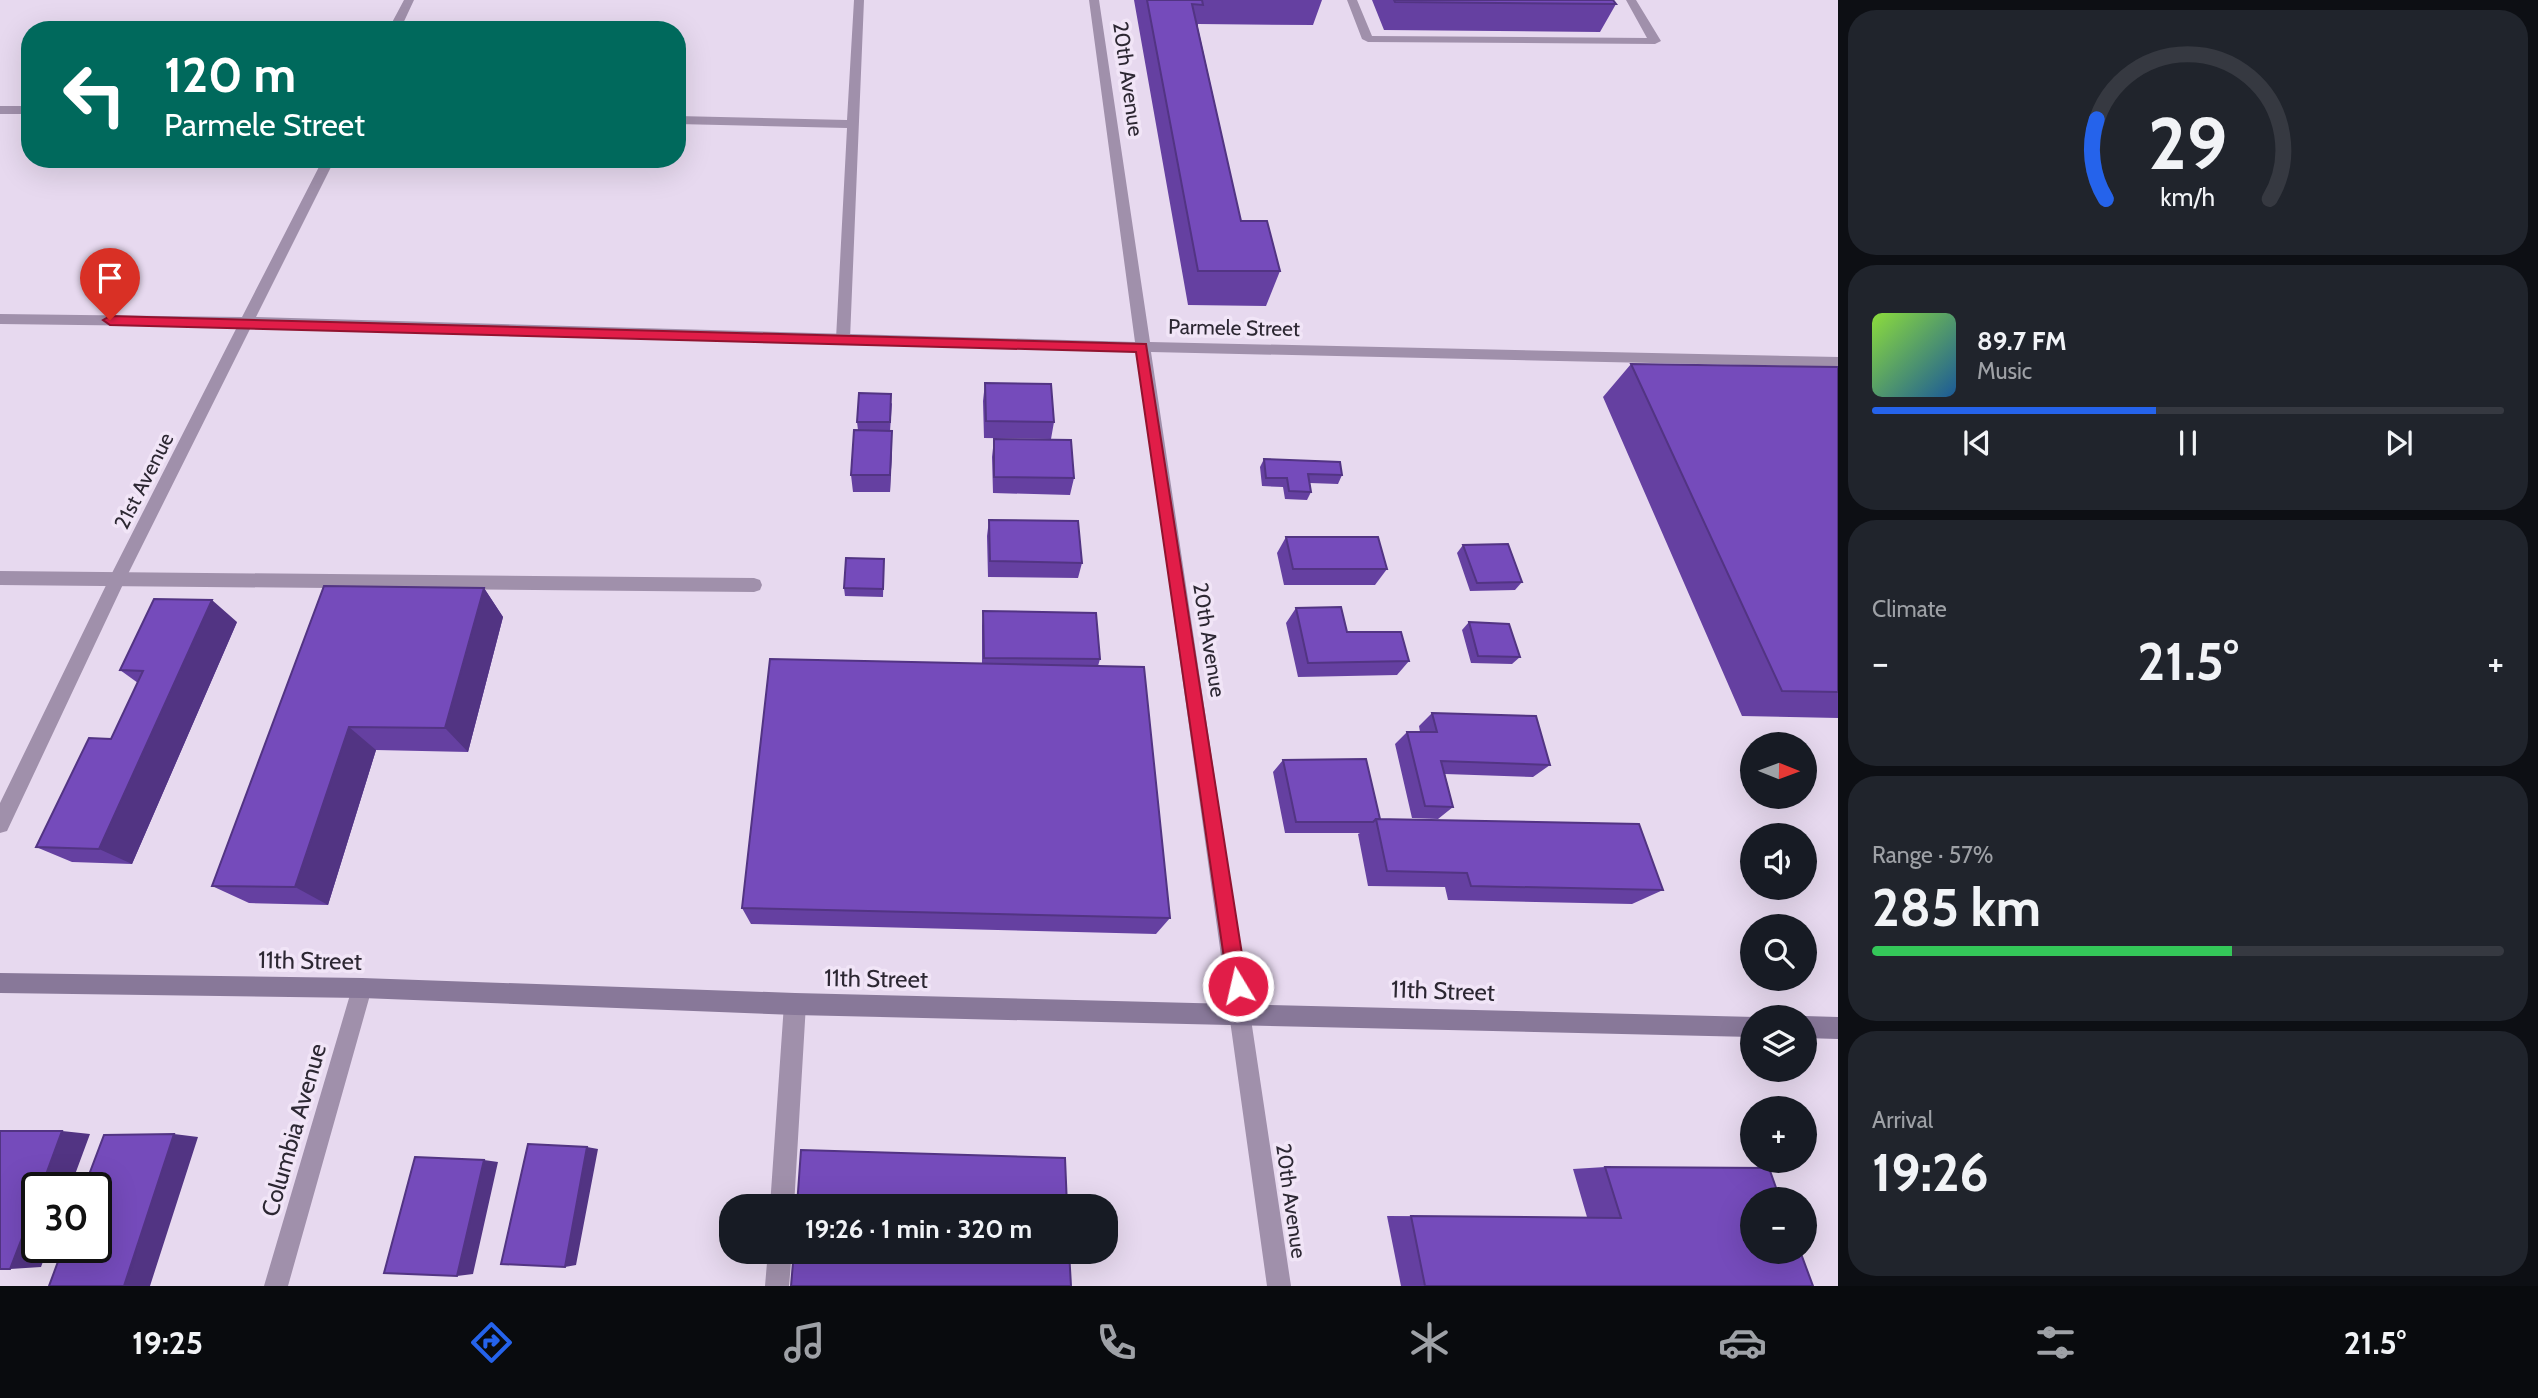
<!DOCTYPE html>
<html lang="en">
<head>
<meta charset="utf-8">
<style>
	body { margin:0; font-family:Cabin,sans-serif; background:#20242c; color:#f1f3f6; height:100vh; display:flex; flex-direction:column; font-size:26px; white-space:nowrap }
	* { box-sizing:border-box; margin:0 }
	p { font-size:23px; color:#9ea1a6 }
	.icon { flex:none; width:38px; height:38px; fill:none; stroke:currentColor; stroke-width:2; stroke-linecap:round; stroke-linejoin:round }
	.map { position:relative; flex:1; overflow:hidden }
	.sheet { display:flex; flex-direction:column; gap:10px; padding:10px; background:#0d0f14; width:700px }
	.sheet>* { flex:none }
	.top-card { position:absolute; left:21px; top:21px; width:665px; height:147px; border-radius:28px; box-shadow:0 7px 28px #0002; background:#00695c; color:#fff; overflow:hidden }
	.needle { width:46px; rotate:91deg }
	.fabs { position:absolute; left:1740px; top:732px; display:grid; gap:14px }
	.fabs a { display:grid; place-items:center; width:77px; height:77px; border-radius:50%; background:#171b24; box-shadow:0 7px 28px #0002; font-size:35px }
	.speed { position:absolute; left:21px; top:1172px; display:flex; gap:14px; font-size:35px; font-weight:700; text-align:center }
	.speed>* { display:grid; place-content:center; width:91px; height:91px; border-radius:50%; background:#171b24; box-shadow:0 7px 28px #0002; line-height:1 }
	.speed .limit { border:4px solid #111; border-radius:10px; background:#fff; color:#111 }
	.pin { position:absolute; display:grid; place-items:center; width:60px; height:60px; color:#fff; margin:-72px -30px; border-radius:50% 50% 50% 0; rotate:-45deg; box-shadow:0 0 7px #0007 }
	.pin .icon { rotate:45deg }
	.me { position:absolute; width:77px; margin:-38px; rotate:351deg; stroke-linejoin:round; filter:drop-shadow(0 0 5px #0008) }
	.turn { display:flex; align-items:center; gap:24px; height:147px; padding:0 28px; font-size:32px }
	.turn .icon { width:91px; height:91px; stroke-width:2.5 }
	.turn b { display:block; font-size:49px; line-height:60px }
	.big { font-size:52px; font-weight:800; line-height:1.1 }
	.sheet .tile { flex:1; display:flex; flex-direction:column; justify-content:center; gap:10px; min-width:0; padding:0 24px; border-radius:28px; background:#20242c }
	.sheet .dial { align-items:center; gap:0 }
	.dial svg { height:182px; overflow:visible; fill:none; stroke:#363941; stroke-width:7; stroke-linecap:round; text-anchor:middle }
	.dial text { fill:#f1f3f6; stroke:none }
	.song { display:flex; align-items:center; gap:21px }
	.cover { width:84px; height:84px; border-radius:10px; background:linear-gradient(135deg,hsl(90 70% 55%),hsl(210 70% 35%)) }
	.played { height:7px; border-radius:4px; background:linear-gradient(90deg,#2563eb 45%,#363941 45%) }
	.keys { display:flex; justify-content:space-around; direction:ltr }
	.heat { display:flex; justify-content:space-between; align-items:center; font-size:38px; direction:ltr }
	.charge { height:10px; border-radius:5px; background:linear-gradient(90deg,#34c759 57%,#363941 0) }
	.trip { position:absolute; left:719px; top:1194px; width:399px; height:70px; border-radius:28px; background:#171b24; box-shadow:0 7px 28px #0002; font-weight:800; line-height:70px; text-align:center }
	.dock { display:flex; height:112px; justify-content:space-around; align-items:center; background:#090b0e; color:#9ea1a6 }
	.dock .icon { width:49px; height:49px }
	.dock .current { color:#2563eb }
	.dock b { font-size:32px; color:#f1f3f6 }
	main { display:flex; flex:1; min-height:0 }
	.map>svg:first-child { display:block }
</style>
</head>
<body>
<main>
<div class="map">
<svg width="1838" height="1286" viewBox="0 0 1838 1286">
	<rect width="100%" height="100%" fill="#e7d9ef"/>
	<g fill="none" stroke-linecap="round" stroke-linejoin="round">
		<path fill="#a090ab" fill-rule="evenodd" d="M854 0H864L850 339 843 344 836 339 847 128 677 124V116L847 120Z
			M1347 0H1357L1372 36 1647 38 1626 0H1636L1661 41 1655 44 1368 42 1362 39Z
			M0 106H30V114H0Z
			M0 571 754 578 760 580 762 585 760 590 754 592 0 585Z
			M795 993 802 997 806 1004 794 1206H770L784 1004 788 997Z
			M768 1251H792L789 1286H765Z"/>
		<path fill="#a090ab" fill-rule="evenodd" d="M404 0H414L400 30H388Z
			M1089 0H1099L1150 342 1838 357V367L1151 352 1291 1286H1267L1137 352 251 327 126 578 7 831 0 833V803L112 573 237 327 0 324V314L242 317 323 159H335L256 317 1135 342Z
			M362 978 369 981 372 988 288 1286H264L352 988 355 981Z"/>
		<path fill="#887899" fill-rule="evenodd" d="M0 973 362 978 795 993 1755 1017H1752V1037L795 1015 362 998 0 993Z
			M1804 1016 1838 1017V1039L1804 1038Z"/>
	</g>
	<path fill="#6540a1" d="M1134 0H1322L1313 25 1198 24V28L1241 221 1280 271 1266 306 1188 305Z
		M1372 0H1613L1616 4 1600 32 1384 30Z
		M1631 364 1838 367V718L1742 716 1603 397Z
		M985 383 1054 422 1051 439 984 438 983 401Z
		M892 403 890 431H892V448L890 492H853L851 475 858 430 857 422Z
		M994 439 1074 478 1070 495 993 493 992 457Z
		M1264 459 1342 475 1338 484 1310 483 1311 492 1307 500 1285 499 1283 487 1262 486 1260 467Z
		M989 520 1082 563 1078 578 988 577 987 536Z
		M1286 537 1387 569 1375 585H1284L1277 553Z
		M1463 545 1522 582 1515 590 1470 591 1457 553Z
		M884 559 883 597 845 596 844 588Z
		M324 586 484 588 503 617 468 752 376 750 328 905 249 903 212 886Z
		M1296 608 1347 632 1409 661 1397 675 1298 677 1286 623Z
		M983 611 1100 659 1098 666 1170 918 1156 934 751 924 742 908 982 663V626Z
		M237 622 132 864 72 862 36 847 111 739 138 683 120 670Z
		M1469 622 1520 657 1512 664 1471 663 1462 630Z
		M1432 713 1550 765 1533 777 1445 774 1453 807 1438 819 1412 818 1395 744 1407 732H1420L1419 726Z
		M1283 760 1381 819 1663 890 1632 904 1448 900 1445 887 1368 886 1358 834 1360 833H1285L1273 772Z
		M1605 1167 1813 1286H1401L1387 1216 1587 1217 1573 1169Z"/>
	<path fill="#523483" d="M892 431V448L890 492V475Z
		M484 588 503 617 468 752 445 728Z
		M212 600 237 622 132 864 99 849Z
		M349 727 376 750 328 905 295 887Z
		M62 1131 90 1134 70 1188H41Z
		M174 1134 198 1137 150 1286H124Z
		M587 1147 598 1149 576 1265 565 1267Z
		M484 1160 498 1162 473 1274 457 1276Z
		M37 1199V1248H48L41 1267 10 1269Z"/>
	<path fill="#754bbb" stroke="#523483" stroke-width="2" d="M1147 0H1202L1203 5 1192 4 1241 221H1267L1280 271H1198Z
		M1394 0H1613L1616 4 1395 2Z
		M1631 364 1838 367V692L1782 691Z
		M985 383 1051 384 1054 422 986 421Z
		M859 393 891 394 890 422H857Z
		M854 430 892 431 890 475H851Z
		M994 439 1071 440 1074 478 994 477Z
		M1264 459 1340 462 1342 475 1308 474 1311 492 1289 491 1287 478H1266Z
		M989 520 1078 521 1082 563 990 561Z
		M1286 537H1378L1387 569H1293Z
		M1508 544 1522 582 1477 583 1463 545Z
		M846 558 884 559 883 589 844 588Z
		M324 586 484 588 445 728 349 727 295 887 212 886Z
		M154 599 212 600 99 849 36 847 89 738 111 739 143 671 120 670Z
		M1341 607 1347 632H1401L1409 661 1308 663 1296 608Z
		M983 611 1096 613 1100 659 984 658Z
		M1469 622 1509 624 1520 657 1478 656Z
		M770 659 1144 667 1170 918 742 908Z
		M1432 713 1536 716 1550 765 1441 761 1453 807 1425 806 1407 732H1437Z
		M1366 759 1380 819H1376L1373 822H1296L1283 760Z
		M1376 819 1639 824 1663 890 1471 886 1467 873 1387 871Z
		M0 1131H62L41 1188H37V1199L10 1269H0Z
		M174 1134 124 1286H49L63 1248H96V1188H84L104 1135Z
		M528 1144 587 1147 565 1267 501 1264Z
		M801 1150 1065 1158 1067 1206H797Z
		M415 1157 484 1160 457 1276 384 1273Z
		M1605 1167 1769 1168 1780 1199H1752V1251H1800L1813 1286H1425L1411 1216 1621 1218Z
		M794 1251H1069L1071 1286H791Z"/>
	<path fill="#e11d48" stroke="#92132f" stroke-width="2" d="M110 316 1146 344 1247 986 1245 993 1238 996 1231 993 1228 986 1136 352 110 325 103 320Z"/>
	<g text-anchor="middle" stroke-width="7" stroke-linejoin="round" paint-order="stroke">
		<g font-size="21" fill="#2c2732" stroke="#f1e5f7">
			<text transform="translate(1128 79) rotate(82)" y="7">20th Avenue</text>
			<text transform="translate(1234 328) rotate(1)" y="7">Parmele Street</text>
			<text transform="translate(144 481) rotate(-63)" y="7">21st Avenue</text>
			<text transform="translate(1209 640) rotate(81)" y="7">20th Avenue</text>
			<text transform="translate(1291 1201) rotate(82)" y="7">20th Avenue</text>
		</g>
		<g font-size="24" fill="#2c2732" stroke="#f1e5f7">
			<text transform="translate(310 961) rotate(1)" y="8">11th Street</text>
			<text transform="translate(876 979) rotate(1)" y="8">11th Street</text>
			<text transform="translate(1443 991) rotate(2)" y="8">11th Street</text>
			<text transform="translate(294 1130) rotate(-74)" y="8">Columbia Avenue</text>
		</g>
	</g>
</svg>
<div class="fabs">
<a><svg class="needle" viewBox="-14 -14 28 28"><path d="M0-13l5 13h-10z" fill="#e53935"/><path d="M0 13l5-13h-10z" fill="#9ea1a6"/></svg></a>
<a><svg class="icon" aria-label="sound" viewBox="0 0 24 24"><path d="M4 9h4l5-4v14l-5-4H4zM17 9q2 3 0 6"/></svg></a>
<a><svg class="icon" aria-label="search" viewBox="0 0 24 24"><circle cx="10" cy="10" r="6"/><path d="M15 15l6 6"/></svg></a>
<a><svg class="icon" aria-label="layers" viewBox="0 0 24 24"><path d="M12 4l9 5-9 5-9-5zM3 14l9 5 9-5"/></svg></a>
<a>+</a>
<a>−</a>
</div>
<div class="speed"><div class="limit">30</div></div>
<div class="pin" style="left:110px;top:320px;background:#d93025"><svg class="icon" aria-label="arrive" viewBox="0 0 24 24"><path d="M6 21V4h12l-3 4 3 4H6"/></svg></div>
<svg class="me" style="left:1238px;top:986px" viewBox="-20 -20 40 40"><circle r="17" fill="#e11d48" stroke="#fff" stroke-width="3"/><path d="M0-11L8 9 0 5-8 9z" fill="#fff"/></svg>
<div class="trip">19:26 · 1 min · 320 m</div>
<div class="top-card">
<div class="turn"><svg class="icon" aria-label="left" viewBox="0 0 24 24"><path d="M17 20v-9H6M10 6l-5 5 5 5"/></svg><div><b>120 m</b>Parmele Street</div></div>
</div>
</div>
<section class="sheet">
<div class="tile dial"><svg viewBox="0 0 100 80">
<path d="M14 69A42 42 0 1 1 86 69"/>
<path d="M14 69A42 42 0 0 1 10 34" stroke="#2563eb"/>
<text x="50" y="56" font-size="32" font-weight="700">29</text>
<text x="50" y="72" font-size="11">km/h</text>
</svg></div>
<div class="tile">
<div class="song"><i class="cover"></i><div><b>89.7 FM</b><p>Music</p></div></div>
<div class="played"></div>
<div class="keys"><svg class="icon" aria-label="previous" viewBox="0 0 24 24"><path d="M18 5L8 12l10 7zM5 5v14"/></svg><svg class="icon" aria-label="pause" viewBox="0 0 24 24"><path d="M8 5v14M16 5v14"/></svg><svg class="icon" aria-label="next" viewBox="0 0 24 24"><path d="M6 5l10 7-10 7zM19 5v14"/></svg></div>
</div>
<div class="tile"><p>Climate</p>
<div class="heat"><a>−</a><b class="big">21.5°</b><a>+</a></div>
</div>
<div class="tile"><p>Range · 57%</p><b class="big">285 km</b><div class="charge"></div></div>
<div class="tile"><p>Arrival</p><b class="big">19:26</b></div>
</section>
</main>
<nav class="dock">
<b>19:25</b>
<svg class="icon current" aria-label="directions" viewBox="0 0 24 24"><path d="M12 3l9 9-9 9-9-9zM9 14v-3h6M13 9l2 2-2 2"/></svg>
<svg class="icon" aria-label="music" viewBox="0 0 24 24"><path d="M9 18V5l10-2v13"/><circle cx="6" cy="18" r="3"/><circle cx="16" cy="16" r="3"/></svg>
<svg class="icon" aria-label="phone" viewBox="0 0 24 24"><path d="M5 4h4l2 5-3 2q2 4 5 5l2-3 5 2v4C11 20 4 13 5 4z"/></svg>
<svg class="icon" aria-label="climate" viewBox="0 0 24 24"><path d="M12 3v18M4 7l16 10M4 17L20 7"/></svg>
<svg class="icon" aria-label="car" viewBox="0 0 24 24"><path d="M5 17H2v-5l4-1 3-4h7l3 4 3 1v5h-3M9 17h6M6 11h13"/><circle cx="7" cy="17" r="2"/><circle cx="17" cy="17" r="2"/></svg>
<svg class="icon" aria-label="filters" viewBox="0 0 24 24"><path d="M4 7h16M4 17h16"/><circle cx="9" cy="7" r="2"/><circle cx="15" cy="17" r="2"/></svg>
<b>21.5°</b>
</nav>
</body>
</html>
